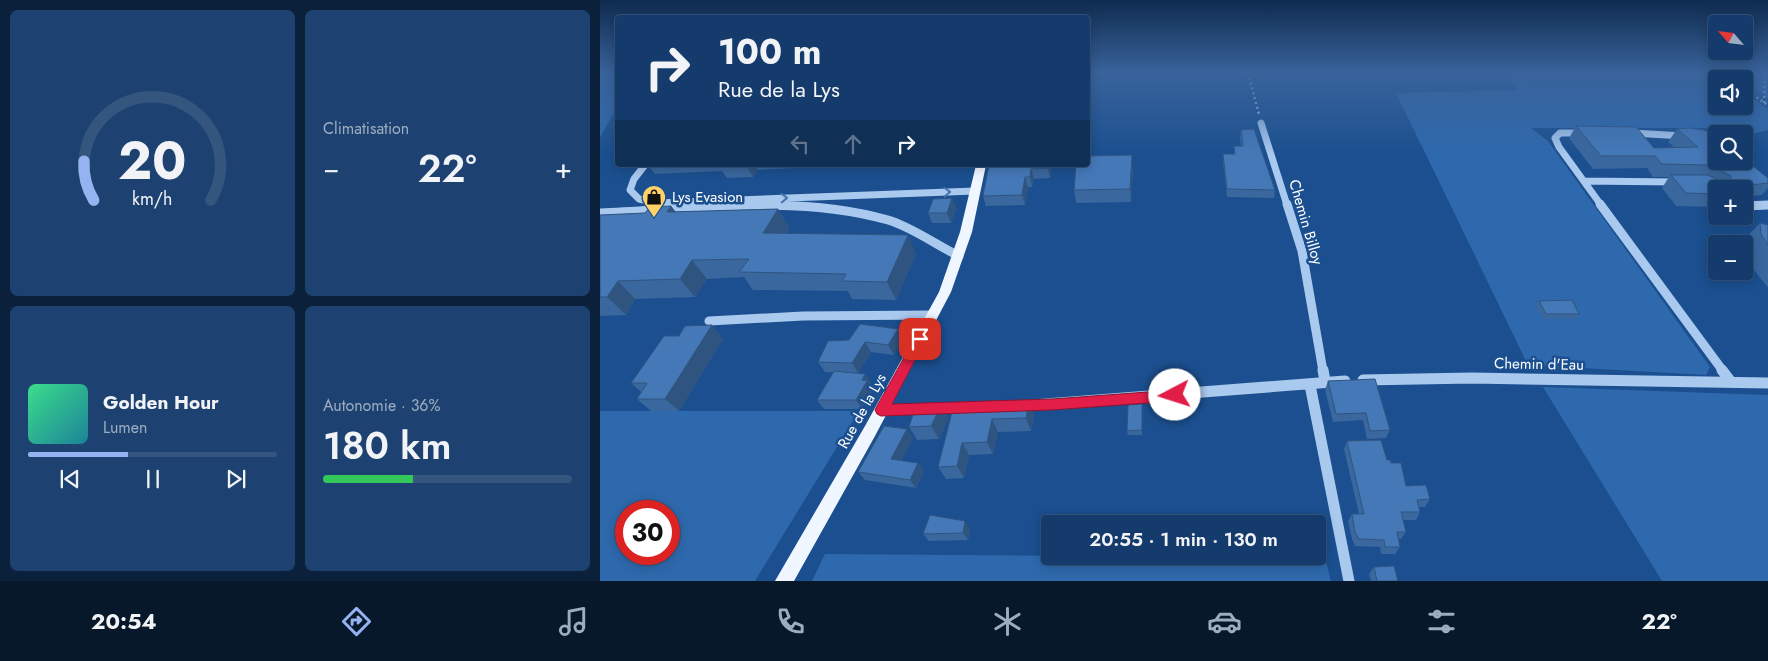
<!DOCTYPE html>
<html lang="fr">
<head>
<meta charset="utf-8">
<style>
	body { margin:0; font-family:Jost,sans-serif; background:#1d4271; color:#f1f3f6; height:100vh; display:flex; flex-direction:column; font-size:19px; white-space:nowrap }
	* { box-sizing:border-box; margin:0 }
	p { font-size:16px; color:#9dadc1 }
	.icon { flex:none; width:28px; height:28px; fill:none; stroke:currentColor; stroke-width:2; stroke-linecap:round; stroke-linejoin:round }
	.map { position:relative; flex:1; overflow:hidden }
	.drawer { display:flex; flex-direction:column; gap:10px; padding:10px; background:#0b203b; width:600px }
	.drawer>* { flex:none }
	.top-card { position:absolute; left:15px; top:15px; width:475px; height:152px; border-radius:5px; box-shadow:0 2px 12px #0003,0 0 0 1px #33557e; background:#143b6b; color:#f1f3f6; overflow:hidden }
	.needle { width:32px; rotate:298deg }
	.fabs { position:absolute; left:1108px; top:15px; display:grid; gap:10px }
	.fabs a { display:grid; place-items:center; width:45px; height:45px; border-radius:5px; background:#143b6b; box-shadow:0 2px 12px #0003,0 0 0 1px #33557e; font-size:25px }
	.speed { position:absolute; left:15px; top:500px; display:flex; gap:10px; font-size:25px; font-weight:700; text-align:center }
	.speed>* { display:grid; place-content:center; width:65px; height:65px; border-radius:50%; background:#143b6b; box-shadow:0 2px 12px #0003,0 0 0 1px #33557e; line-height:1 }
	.speed .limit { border:8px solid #d22; background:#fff; color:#111 }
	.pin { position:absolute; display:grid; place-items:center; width:42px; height:42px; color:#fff; margin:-21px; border-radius:10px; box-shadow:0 2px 8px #0006 }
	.me { position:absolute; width:55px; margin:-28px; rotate:265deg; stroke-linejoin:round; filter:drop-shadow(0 0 4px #0008) }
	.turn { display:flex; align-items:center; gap:18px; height:105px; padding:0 20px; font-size:22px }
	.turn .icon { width:65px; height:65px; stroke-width:2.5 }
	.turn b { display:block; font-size:35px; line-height:42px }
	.lanes { display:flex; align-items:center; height:48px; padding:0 20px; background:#0003; justify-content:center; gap:25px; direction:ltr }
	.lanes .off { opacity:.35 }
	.big { font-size:38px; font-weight:600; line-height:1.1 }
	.drawer .card { flex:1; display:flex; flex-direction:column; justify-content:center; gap:8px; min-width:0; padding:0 18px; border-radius:8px; background:#1d4271 }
	.drawer .dial { align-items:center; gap:0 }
	.dial svg { height:130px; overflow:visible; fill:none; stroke:#33557e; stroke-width:7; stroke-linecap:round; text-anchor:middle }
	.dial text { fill:#f1f3f6; stroke:none }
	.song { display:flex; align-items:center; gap:15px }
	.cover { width:60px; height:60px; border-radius:8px; background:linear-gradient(135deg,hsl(150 70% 55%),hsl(190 70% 35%)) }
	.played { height:5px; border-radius:2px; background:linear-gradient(90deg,#95b2f1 40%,#33557e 40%) }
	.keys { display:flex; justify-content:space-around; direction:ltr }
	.heat { display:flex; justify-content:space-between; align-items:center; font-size:28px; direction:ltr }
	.charge { height:8px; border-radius:4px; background:linear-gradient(90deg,#34c759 36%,#33557e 0) }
	.drawer .tiles { flex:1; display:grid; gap:10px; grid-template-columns:repeat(2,1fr) }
	.trip { position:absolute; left:441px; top:515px; width:285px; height:50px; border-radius:5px; background:#143b6b; box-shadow:0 2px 12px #0003,0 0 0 1px #33557e; font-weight:600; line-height:50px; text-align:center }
	.dock { display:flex; height:80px; justify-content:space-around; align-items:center; background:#08182b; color:#9dadc1 }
	.dock .icon { width:35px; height:35px }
	.dock .selected { color:#95b2f1 }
	.dock b { font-size:22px; color:#f1f3f6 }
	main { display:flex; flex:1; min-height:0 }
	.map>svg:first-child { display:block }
</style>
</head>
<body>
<main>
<section class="drawer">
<div class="tiles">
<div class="card dial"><svg viewBox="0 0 100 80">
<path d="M14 69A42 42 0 1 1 86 69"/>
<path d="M14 69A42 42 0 0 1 8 45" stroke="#95b2f1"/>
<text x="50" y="56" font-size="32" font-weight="700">20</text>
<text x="50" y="72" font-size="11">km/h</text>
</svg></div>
<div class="card"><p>Climatisation</p>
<div class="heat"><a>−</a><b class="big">22°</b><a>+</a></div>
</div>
<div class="card">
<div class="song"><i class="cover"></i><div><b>Golden Hour</b><p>Lumen</p></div></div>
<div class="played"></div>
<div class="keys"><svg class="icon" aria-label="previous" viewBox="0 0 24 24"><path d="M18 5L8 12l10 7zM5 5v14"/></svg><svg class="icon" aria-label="pause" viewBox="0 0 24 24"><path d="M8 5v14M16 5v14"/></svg><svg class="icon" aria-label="next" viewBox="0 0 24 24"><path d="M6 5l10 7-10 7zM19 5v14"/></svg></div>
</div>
<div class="card"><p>Autonomie · 36%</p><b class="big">180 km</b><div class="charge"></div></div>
</div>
</section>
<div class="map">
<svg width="1168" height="581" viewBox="0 0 1168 581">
	<rect width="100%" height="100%" fill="#1b4f8f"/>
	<path fill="#2e69ad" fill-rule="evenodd" d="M0 73H17V108L0 137Z
		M906 73H1168V98L1144 83V79H1116V106H1144V93L1168 109V130L1144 136V134L1116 135 1106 128H931L948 141 1110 367 1106 375 928 365 796 93 918 90Z
		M943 387 1168 395V581H1062Z
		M0 411H259L155 581H0ZM26 511H69V554H26Z
		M225 554 725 558 731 581H212Z"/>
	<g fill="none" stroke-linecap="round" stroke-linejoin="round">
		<path stroke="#a9c9ee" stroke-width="2.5" stroke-dasharray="2 3" stroke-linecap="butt" d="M648 73 659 114
			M1120 73 1129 79
			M1144 89 1168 105
			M1164 103 1165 73"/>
		<path stroke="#a9c9ee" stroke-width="7" d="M661 123 687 205
			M984 133H960L955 138 959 147 1001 205
			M1032 133 1084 136
			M45 165 34 179 30 190 39 199 57 203 375 191
			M984 181 1076 182"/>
		<path stroke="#a9c9ee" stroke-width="9" d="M687 204 702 251 723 371
			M1000 204 1123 371
			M1144 206 1168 205
			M0 213C92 209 198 194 288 220 312 227 336 245 359 256
			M109 321 203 316 333 315"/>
		<path stroke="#a9c9ee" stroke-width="11" d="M723 370 725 381
			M1122 370 1131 382
			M763 380 872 378 1168 383
			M710 385 749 581
			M420 406 745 381
			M281 410 364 408"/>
		<path fill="#f0f6ff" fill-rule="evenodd" d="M376 165H386L372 232 351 292 275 436 194 581H175L265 426 339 292 360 232Z"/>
	</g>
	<path fill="#3a679d" d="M976 126 1054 148 1074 147 1068 142 1077 129 1168 178V188L1162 195 1144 197V189H1116V207L1076 206 1062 188 1069 177H1053L1047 168 993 169 969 138Z
		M641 130 675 190 674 198 627 197 623 162V154H634V146H641L640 137Z
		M48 165H246L158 170 153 177 127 178 122 171 55 174Z
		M389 165H452L450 178 434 179 432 187H428L425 205 386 206 383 196Z
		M533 168 531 202 476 203 474 190Z
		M352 198 356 208 351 223H332L328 213Z
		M71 206 76 212 178 209 189 227 186 234 316 254 296 300 252 299 248 291 153 290 144 277 107 279 95 297 35 299 26 315 0 316V215L45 213Z
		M1160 223 1168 225V288L1148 262 1144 253V244H1143L1142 242Z
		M939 301 979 314 976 319H943L936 306Z
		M298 329 303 339 294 355 271 352 258 373 241 372 265 374 271 384 270 385 274 390 262 409H224L217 400 234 372H225L218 362 249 340Z
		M123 339 79 411H51L37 399 41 392 31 383Z
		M728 381 790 430 786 438 767 439 763 420 733 422 725 390Z
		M354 404 434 415 431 431 398 432 393 454 369 455 364 478 346 479 338 467Z
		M542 404V435H528L527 431Z
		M349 417 339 439 317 440 309 427Z
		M313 438 301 460 324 471 316 488 265 480 258 472Z
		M747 441 787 460 791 463 806 486 830 499 825 507H819L820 512 816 520H803L806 532 801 539H798L800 547 795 554H781L780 547 755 546 752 539 748 521 752 514H759L744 449Z
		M370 529 368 540 329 541 323 534Z
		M774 567 798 581H771L769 574Z"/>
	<path fill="#305480" d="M532 155 533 168 531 202 530 189Z
		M146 165H155L158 170 153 177Z
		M449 165H452L450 178 448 168Z
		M431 169 434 179 432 187 430 177Z
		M425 177 428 187 425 205 422 195Z
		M352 198 356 208 351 223 347 213Z
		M71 206 85 225 67 212Z
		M178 209 189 227 175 251 163 233Z
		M308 235 316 254 296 300 287 282Z
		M92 260 107 279 95 297 80 279Z
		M18 281 35 299 26 315 7 297Z
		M112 325 123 339 79 411 65 399Z
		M298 329 303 339 294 355 288 345Z
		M265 342 271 352 258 373 252 363Z
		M265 374 271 384 270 385 274 390 262 409 256 400 262 380Z
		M429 402 434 415 431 431 426 418Z
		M342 404 349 417 339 439 331 426Z
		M392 419 398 432 393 454 387 442Z
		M307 429 313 438 297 467 291 459Z
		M362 443 369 455 364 478 357 466Z
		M318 463 324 471 316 488 310 480Z
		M365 521 370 529 368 540 363 533Z"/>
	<path fill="#4478b7" stroke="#305480" d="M976 126 1036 127 1054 148 1098 147 1077 129 1089 128 1104 130 1116 137V161H1144V159L1168 178V183L1133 187 1134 189H1116V194L1086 193 1071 175H1108L1126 183 1131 181V176L1109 165 1062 164 1055 156H1001Z
		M654 129 675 190 627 189 623 154H635L634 146H643L641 130Z
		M532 155 530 189 474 190 476 165H488V156Z
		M389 165H449L448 168 431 169 430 177H425L422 195 383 196Z
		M352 198 347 213H328L333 199Z
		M71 206 67 212 178 209 163 233 308 235 287 282 242 281 246 274 139 272 149 259 92 260 80 279 18 281 7 297H0V215L45 213 50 207Z
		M1160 223 1168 225V245L1161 234Z
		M972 300 979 314H946L939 301Z
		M260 324 298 329 288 345 265 342 252 363 218 362 228 341 249 340Z
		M112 325 65 399H37L47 383H31L64 336H79L85 326Z
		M234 371 265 374 262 380 267 381 256 400H217Z
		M775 379 790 430 770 431 766 413 736 414 728 381Z
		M429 402 426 418 392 419 387 442 362 443 357 466 338 467 354 404Z
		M342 404 331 426 309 427 316 405Z
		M542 404V430L527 431 528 405Z
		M284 426 307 429 291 459 318 463 310 480 258 472Z
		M781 440 787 460H790L791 463H801L806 486 826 485 830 499 817 500 820 512H801L806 532H797L800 547H785L784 540 759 539 755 532 752 514H764L747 441Z
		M330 515 365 521 363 533 323 534Z
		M794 566 798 581H777L774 567Z"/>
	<defs><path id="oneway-chevron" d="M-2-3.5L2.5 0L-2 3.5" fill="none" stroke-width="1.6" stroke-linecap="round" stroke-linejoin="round" transform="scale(1.25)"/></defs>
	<g stroke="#4674ac">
		<use href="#oneway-chevron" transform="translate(347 192) rotate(-2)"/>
		<use href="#oneway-chevron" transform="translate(184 198) rotate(-2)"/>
	</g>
	<linearGradient id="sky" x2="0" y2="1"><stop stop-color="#0f2b4f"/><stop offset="0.47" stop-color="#39639b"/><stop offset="1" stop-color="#39639b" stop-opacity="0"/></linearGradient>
	<rect width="1168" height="155" fill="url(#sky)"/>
	<path fill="#e11d48" stroke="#92132f" d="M320 334 326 339 292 404 452 399 575 390 579 391 581 395 579 399 575 401 452 410 281 416 277 414 275 410 277 406 316 336Z"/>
	<defs>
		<g id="shop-pin" transform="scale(1.25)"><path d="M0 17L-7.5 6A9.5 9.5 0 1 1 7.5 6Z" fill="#ffd166" stroke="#1b4f8f"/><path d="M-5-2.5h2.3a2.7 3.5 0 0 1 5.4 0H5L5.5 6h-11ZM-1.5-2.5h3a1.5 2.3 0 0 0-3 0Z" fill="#111"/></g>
	</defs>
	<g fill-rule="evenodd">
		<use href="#shop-pin" x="54" y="197"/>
	</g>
	<g text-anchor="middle" stroke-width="5" stroke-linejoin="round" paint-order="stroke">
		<g font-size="15" fill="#fff" stroke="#1b4f8f" text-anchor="start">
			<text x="72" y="202">Lys Evasion</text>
		</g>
		<g font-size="15" fill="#fff" stroke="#1b4f8f">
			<text transform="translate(706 222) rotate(74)" y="5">Chemin Billoy</text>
			<text transform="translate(939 364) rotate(1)" y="5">Chemin d'Eau</text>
			<text transform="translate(262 411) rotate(-61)" y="5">Rue de la Lys</text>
		</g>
	</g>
</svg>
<div class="fabs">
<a><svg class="needle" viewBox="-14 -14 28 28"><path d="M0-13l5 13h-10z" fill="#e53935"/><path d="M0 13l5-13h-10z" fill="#9dadc1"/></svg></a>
<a><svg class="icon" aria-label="sound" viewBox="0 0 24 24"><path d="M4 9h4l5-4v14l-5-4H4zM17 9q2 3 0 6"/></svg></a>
<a><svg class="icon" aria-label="search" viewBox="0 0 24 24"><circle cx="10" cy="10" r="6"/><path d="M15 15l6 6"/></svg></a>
<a>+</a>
<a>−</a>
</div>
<div class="speed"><div class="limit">30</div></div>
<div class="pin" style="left:320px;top:339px;background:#d93025"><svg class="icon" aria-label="arrive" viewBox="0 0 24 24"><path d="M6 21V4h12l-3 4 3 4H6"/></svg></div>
<svg class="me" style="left:575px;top:395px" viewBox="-20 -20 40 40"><circle r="19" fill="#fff"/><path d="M0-13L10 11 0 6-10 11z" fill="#e11d48"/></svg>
<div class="trip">20:55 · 1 min · 130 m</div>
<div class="top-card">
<div class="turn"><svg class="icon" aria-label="right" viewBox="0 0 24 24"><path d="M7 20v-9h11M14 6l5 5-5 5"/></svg><div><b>100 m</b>Rue de la Lys</div></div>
<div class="lanes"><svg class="icon off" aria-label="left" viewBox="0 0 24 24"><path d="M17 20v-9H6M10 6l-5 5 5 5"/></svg><svg class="icon off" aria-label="ahead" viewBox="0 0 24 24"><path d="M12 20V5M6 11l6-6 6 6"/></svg><svg class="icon" aria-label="right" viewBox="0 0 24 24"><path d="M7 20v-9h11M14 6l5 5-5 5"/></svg></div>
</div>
</div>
</main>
<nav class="dock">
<b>20:54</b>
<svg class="icon selected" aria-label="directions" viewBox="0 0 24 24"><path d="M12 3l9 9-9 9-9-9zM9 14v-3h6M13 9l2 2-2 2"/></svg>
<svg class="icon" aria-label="music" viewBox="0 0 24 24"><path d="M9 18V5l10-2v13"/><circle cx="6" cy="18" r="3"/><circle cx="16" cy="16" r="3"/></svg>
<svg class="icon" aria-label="phone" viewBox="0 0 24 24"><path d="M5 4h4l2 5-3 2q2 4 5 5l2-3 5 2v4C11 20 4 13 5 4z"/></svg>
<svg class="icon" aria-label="climate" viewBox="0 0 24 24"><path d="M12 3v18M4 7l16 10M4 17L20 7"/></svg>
<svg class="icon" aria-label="car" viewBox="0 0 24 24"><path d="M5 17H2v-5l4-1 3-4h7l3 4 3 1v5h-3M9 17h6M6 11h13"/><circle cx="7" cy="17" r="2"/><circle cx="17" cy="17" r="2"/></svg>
<svg class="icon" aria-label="filters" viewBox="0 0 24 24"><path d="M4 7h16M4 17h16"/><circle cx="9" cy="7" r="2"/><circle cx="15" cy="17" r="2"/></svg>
<b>22°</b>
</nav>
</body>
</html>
